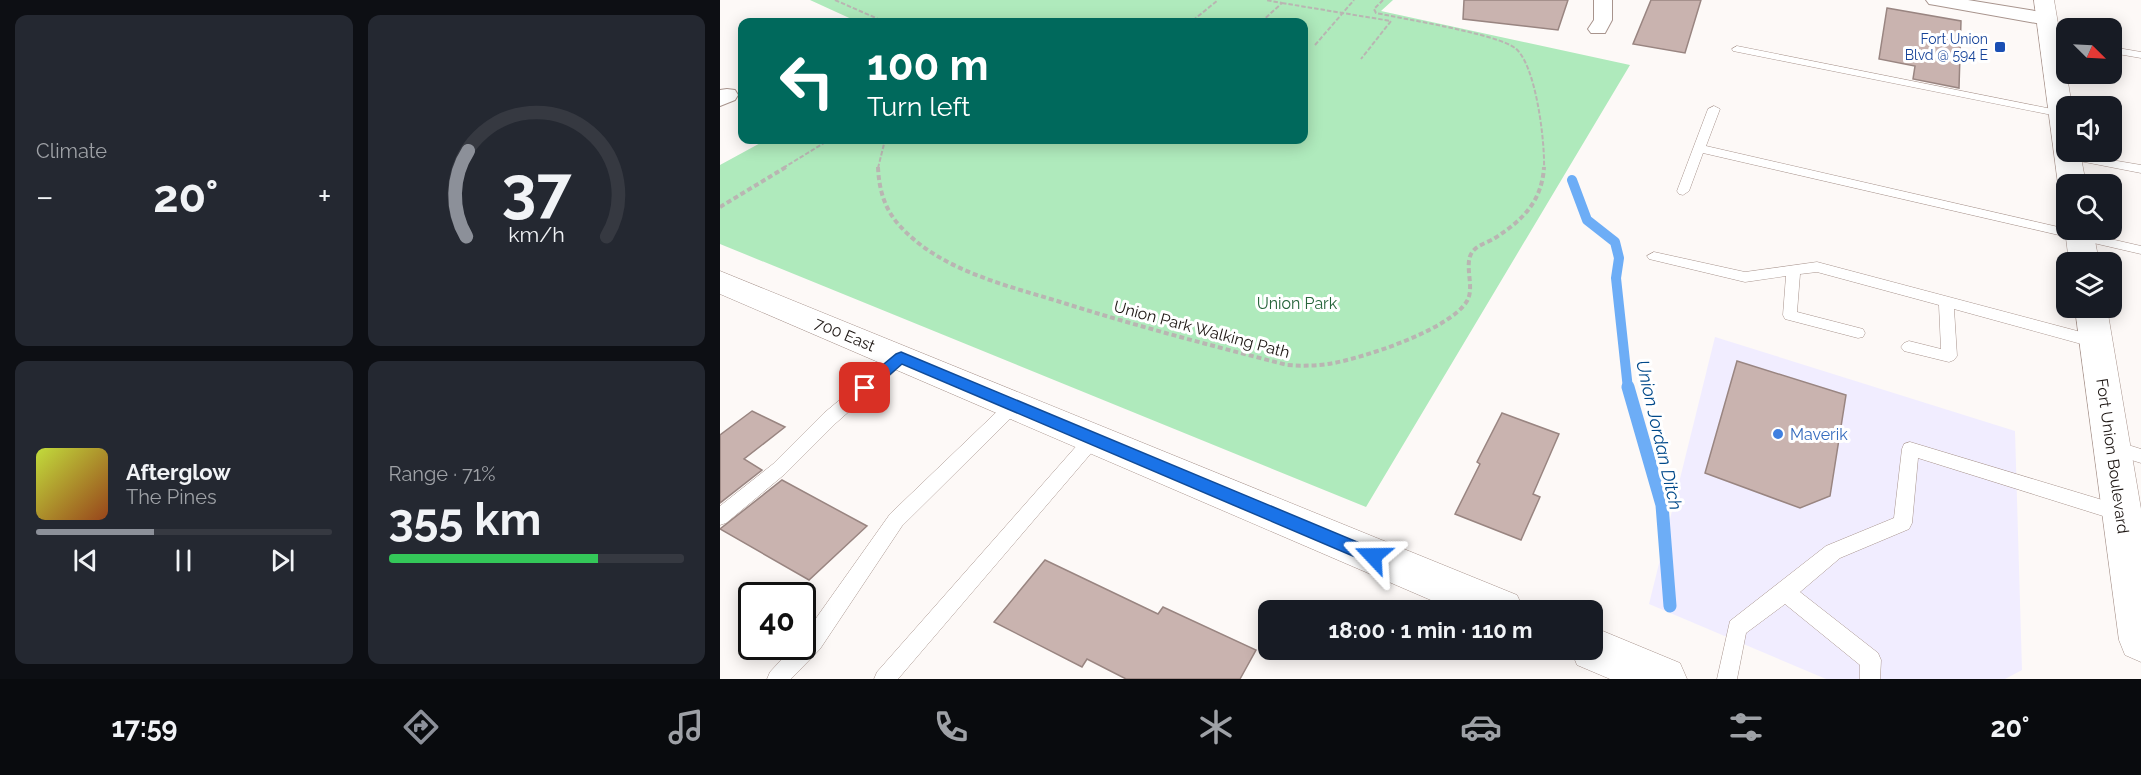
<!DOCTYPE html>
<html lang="en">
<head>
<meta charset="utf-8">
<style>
	body { margin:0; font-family:Raleway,sans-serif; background:#242831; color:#f1f3f6; height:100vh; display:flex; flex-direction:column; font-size:22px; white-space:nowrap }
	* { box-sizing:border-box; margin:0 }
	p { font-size:20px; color:#9ea1a6 }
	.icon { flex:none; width:33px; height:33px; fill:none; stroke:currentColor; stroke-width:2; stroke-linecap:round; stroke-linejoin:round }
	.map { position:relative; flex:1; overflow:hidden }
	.side { display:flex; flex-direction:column; gap:15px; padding:15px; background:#0d0f14; width:720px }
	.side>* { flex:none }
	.guide { position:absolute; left:18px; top:18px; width:570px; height:126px; border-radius:12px; box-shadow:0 3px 15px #0003; background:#00695c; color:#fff; overflow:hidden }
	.needle { width:39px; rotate:114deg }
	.buttons { position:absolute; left:1336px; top:18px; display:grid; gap:12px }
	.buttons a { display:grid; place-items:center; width:66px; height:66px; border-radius:12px; background:#171b24; box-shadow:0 3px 15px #0003; font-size:30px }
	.speed { position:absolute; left:18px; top:582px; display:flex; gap:12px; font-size:30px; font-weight:700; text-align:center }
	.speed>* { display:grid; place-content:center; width:78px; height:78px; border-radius:50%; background:#171b24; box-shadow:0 3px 15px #0003; line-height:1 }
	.speed .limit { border:3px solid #111; border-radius:9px; background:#fff; color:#111 }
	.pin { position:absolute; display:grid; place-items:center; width:51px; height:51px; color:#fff; margin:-26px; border-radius:12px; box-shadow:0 3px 9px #0006 }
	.me { position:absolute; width:66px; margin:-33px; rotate:293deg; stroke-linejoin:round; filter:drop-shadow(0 0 4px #0008) }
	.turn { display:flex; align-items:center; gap:21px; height:126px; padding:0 30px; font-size:27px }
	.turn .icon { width:78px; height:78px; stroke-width:2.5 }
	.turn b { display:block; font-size:42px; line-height:51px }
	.big { font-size:45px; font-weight:700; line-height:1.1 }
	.side .card { flex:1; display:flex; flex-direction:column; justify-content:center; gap:9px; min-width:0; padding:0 21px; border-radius:12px; background:#242831 }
	.side .dial { align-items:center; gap:0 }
	.dial svg { height:156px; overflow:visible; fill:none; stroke:#363941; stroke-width:7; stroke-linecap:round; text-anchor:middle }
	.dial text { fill:#f1f3f6; stroke:none }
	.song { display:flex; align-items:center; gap:18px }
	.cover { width:72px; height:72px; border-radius:9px; background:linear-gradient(135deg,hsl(70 70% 55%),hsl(20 70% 35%)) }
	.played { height:6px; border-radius:3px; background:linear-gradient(90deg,#8c9099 40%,#363941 40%) }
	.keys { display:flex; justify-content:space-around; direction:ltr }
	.heat { display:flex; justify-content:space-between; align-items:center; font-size:33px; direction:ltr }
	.charge { height:9px; border-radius:4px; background:linear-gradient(90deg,#34c759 71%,#363941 0) }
	.side .tiles { flex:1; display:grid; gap:15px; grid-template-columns:repeat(2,1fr) }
	.trip { position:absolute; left:538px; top:600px; width:345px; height:60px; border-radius:12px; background:#171b24; box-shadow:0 3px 15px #0003; font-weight:700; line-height:60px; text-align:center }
	.dock { display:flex; height:96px; justify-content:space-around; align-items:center; background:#090b0e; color:#9ea1a6 }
	.dock .icon { width:42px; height:42px }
	.dock .selected { color:#8c9099 }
	.dock b { font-size:27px; color:#f1f3f6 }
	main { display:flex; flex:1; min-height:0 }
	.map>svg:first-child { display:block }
</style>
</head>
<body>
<main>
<section class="side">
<div class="tiles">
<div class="card"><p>Climate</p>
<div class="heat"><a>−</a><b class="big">20°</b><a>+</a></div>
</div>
<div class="card dial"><svg viewBox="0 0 100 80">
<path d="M14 69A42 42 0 1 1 86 69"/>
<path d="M14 69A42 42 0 0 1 15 25" stroke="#8c9099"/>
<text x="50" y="56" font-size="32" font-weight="700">37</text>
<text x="50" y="72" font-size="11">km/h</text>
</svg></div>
<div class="card">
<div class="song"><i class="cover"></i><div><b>Afterglow</b><p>The Pines</p></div></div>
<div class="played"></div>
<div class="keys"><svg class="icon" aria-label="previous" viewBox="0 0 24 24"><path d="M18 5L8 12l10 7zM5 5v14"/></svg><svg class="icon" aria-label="pause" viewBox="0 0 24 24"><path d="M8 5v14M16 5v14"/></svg><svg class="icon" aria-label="next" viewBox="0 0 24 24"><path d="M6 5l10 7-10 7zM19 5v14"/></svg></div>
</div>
<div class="card"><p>Range · 71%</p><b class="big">355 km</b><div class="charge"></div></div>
</div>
</section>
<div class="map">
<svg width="1421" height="679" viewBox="0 0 1421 679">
	<rect width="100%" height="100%" fill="#fdf9f7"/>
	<path fill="#f1edff" d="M995 337 1295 431 1302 670 1285 679H1106L929 604Z"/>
	<path fill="#afeabc" d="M90 0H673L661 11 910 65 646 507 0 244V165L46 140H584V22H138Z"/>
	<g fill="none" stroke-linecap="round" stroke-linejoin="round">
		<path stroke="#6dadf6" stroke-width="10" d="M852 180 867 220 895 242 899 258 896 278 908 389"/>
		<path stroke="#6dadf6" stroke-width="13" d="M908 387 942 505 950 606"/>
	</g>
	<path fill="#c9b3af" stroke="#998581" stroke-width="1.5" d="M744 0H848L838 30 743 19Z
		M931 0H981L965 53 913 44Z
		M1167 8 1241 21 1239 88 1193 79 1195 66 1159 59Z
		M1017 361 1126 395 1110 496 1080 508 985 473Z
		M32 411 65 427 24 459 42 470 0 503V435Z
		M782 413 839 434 813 494 820 497 801 540 735 514 760 464 757 462Z
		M62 480 147 526 89 580 0 529Z
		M325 560 438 614 443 607 536 650 520 679H406L367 659 362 667 274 622Z"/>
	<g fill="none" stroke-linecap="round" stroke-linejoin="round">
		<g stroke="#a8948d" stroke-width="1">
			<path id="service" d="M1330 37 1347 40V46L1327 42 1325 40Z
				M1017 46 1342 111 1347 115 1342 117 1013 51 1012 49Z
				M1392 47 1421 52V58L1392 53Z
				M994 106 1000 109 986 146 1421 246V254L983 153 969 191 963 195 959 194 957 191 988 109Z
				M1344 152 1421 165V173L1344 158Z
				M934 252 1025 272 1097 262 1376 336 1381 338 1384 342 1381 346 1376 348 1234 309 1237 356 1234 360 1229 362 1184 351 1181 347 1184 343 1189 341 1221 349 1219 305 1097 272 1080 274 1077 312 1143 329 1145 333 1143 337 1138 338 1065 319 1063 315 1066 276 1025 282 929 259 927 256Z
				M181 351 186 353 189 357 186 361 116 423 65 474 6 523 0 525V506L53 464 104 413 176 353Z
				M294 399 300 401 302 405 300 409 182 526 100 649 71 679H47L50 672 74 646H82V638L170 514 288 401Z
				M373 432 379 434 381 439 379 444 178 679H154L157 672 367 434Z
				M1392 440 1421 449V463L1386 452 1384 447 1386 442Z
				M1190 442 1399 505 1405 507 1408 513 1405 519 1399 521 1198 458 1192 523 1189 529 1120 558 1080 592 1158 653 1161 660 1160 679H1140V665L1065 604 1026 633 1017 679H997L1010 621 1106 546 1174 518 1182 449 1184 444Z"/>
		</g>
		<g stroke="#a8948d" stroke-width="2">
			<path id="minor" d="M874 0H892V20L885 33H871L868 29 874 20Z
				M1206 0H1248L1327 13 1334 15 1336 19 1334 23 1327 25 1215 5 1209 4Z
				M7 89 15 90 18 95 15 100 0 106V90Z"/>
		</g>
		<g stroke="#a8948d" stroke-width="1">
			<path id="tertiary" d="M0 271 797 595 804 610H734L0 294Z
				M873 627 960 663 967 679H890L857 665 851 650H873Z"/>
		</g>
		<g stroke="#a8948d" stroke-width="1">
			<path id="primary" d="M1314 0H1334L1352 106H1347V152H1360L1366 184H1347V191L1342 190 1338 184Z
				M1347 226V230H1373L1379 262H1349L1345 230Z
				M1355 308H1387L1421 509V662L1405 655 1399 640Z"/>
		</g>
		<path stroke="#b9b5b2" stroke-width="2" stroke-dasharray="4.5 2" stroke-linecap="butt" d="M115 0 165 22
			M663 0 654 9 656 13C684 19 777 34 795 48 816 64 825 142 824 168
			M562 3 671 21 641 59
			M475 22H471L498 0
			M541 22 562 3 546 0
			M595 45 634 0
			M63 168 109 140
			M158 168 165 140"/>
		<path stroke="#b9b5b2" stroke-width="4" stroke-dasharray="5 3" stroke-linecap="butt" d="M158 167C159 189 164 208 179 225 221 272 290 286 347 304 420 327 493 346 567 365 581 366 594 366 608 364 641 359 730 330 747 301 756 286 741 261 755 249 760 244 769 242 775 238 803 220 822 201 824 167
			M0 207 66 167"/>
		<use href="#service" fill="#fff" fill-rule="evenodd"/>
		<use href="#minor" fill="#fff" fill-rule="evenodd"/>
		<use href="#tertiary" fill="#fff" fill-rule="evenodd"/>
		<use href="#primary" fill="#fff" fill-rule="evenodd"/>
	</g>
	<path fill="#1a73e8" stroke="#114b97" stroke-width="1.5" d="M181 352 659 551 661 556 659 562 653 564 647 562 182 364 150 392H140L138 388 140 384 176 354Z"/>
	<rect fill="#1a4fb4" stroke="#fff" stroke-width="2" x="1274" y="41" width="12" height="12" rx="3"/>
	<circle fill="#3f7fe0" stroke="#fff" stroke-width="2" cx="1058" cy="434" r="6"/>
	<g text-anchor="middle" stroke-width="6" stroke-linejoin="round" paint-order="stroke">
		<g font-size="14" fill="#164399" stroke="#fff" text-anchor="end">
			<text x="1268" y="44">Fort Union<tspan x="1268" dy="16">Blvd @ 594 E</tspan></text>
		</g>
		<g font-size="16" fill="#26643a" stroke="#fff">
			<text x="577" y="309">Union Park</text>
		</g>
		<g font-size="16" fill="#1d1613" stroke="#fff">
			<text transform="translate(482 329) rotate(15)" y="6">Union Park Walking Path</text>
			<text transform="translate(125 334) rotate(23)" y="6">700 East</text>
			<text transform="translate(1393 456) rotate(82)" y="6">Fort Union Boulevard</text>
		</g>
		<g font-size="16" fill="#366cbe" stroke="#fff" text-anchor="start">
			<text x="1070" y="440">Maverik</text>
		</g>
		<g font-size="18" font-style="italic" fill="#00498a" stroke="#fff">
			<text transform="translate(939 435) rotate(77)" y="6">Union Jordan Ditch</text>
		</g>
	</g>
</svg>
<div class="buttons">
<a><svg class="needle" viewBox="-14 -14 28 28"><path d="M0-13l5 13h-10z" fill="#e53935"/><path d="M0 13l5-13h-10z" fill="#9ea1a6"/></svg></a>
<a><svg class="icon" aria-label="sound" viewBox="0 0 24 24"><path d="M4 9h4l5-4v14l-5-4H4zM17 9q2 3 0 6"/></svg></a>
<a><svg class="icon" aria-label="search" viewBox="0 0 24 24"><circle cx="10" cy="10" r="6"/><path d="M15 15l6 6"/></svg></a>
<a><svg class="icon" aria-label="layers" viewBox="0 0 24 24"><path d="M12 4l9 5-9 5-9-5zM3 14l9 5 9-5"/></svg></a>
</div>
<div class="speed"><div class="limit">40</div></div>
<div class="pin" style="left:145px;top:388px;background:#d93025"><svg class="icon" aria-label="arrive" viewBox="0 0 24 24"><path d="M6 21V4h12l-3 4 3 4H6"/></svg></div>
<svg class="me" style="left:653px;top:556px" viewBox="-20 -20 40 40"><path d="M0-17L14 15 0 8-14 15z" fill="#1a73e8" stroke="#fff" stroke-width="4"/></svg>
<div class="trip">18:00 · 1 min · 110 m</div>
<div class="guide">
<div class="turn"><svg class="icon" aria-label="left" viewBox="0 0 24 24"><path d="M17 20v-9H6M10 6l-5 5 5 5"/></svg><div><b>100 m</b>Turn left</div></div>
</div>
</div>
</main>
<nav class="dock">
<b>17:59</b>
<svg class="icon selected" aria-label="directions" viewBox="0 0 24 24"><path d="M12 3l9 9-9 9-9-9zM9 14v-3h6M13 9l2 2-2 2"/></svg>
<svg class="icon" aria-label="music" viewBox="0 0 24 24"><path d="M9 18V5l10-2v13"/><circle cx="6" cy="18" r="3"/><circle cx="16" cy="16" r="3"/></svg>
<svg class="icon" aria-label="phone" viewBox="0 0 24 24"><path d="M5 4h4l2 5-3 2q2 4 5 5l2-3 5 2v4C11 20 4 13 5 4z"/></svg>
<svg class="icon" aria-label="climate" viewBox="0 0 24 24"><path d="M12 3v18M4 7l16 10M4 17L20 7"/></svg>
<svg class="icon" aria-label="car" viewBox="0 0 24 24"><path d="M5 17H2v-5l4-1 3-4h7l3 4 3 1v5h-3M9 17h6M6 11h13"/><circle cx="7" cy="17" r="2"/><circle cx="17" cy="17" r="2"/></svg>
<svg class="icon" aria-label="filters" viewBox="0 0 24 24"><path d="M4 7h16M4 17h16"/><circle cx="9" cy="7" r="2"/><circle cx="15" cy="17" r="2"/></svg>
<b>20°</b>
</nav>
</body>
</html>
